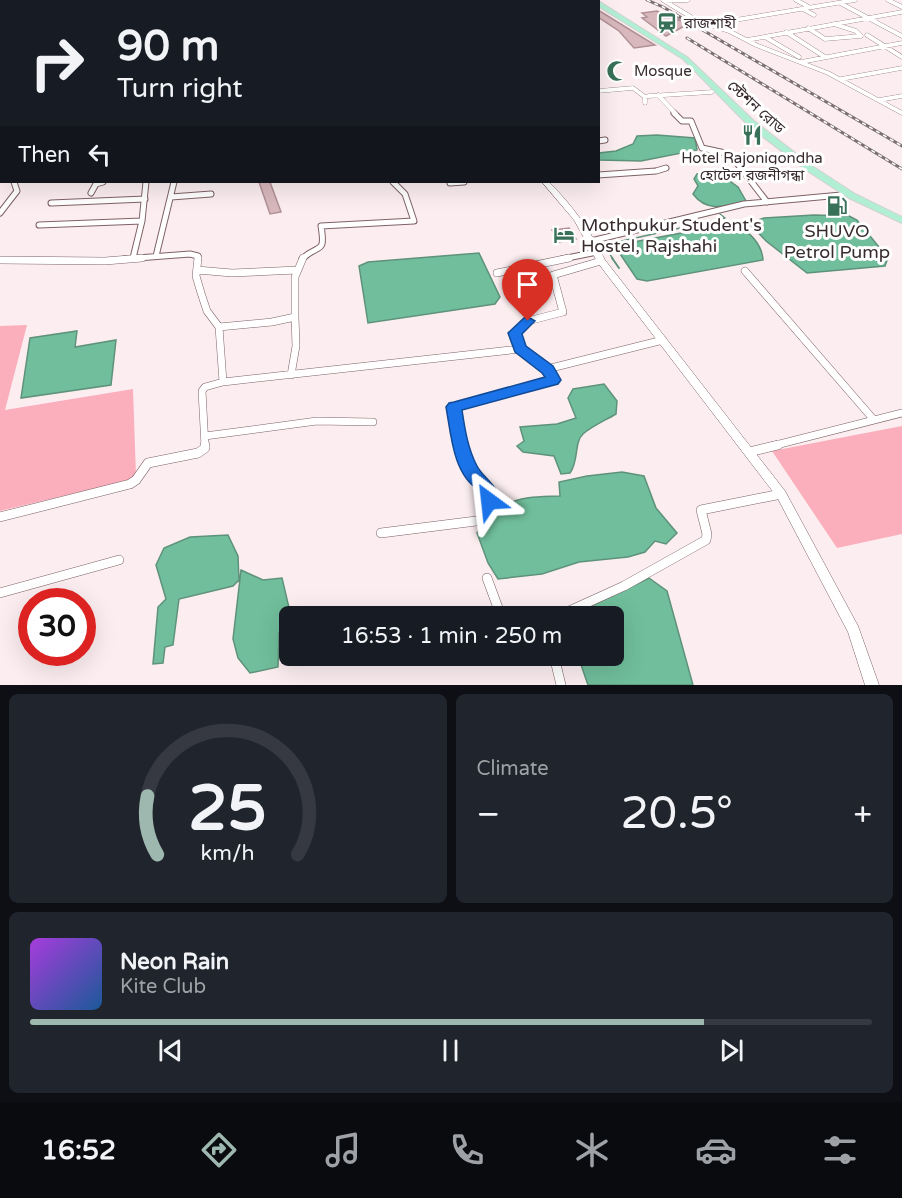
<!DOCTYPE html>
<html lang="en">
<head>
<meta charset="utf-8">
<style>
	body { margin:0; font-family:"Varela Round","Noto Sans Bengali",sans-serif; background:#20242c; color:#f1f3f6; height:100vh; display:flex; flex-direction:column; font-size:22px; white-space:nowrap }
	* { box-sizing:border-box; margin:0 }
	p { font-size:20px; color:#9ea1a6 }
	.icon { flex:none; width:33px; height:33px; fill:none; stroke:currentColor; stroke-width:2; stroke-linecap:round; stroke-linejoin:round }
	.map { position:relative; height:685px; overflow:hidden }
	.sheet { display:flex; flex-direction:column; gap:9px; padding:9px; background:#0d0f14; flex:1 }
	.sheet>* { flex:none }
	.hud { position:absolute; left:0px; top:0px; width:600px; height:183px; box-shadow:0 6px 24px #0002; background:#171b24; color:#f1f3f6; overflow:hidden }
	.speed { position:absolute; left:18px; top:588px; display:flex; gap:12px; font-size:30px; font-weight:700; text-align:center }
	.speed>* { display:grid; place-content:center; width:78px; height:78px; border-radius:50%; background:#171b24; box-shadow:0 6px 24px #0002; line-height:1 }
	.speed .limit { border:9px solid #d22; background:#fff; color:#111 }
	.pin { position:absolute; display:grid; place-items:center; width:51px; height:51px; color:#fff; margin:-62px -26px; border-radius:50% 50% 50% 0; rotate:-45deg; box-shadow:0 0 6px #0007 }
	.pin .icon { rotate:45deg }
	.me { position:absolute; width:66px; margin:-33px; rotate:330deg; stroke-linejoin:round; filter:drop-shadow(0 0 4px #0008) }
	.turn { display:flex; align-items:center; gap:21px; height:126px; padding:0 18px; font-size:27px }
	.turn .icon { width:78px; height:78px; stroke-width:2.5 }
	.turn b { display:block; font-size:42px; line-height:51px }
	.then { display:flex; align-items:center; height:57px; padding:0 18px; background:#0003; gap:12px; font-size:22px }
	.big { font-size:45px; font-weight:600; line-height:1.1 }
	.sheet .card { flex:1; display:flex; flex-direction:column; justify-content:center; gap:9px; min-width:0; padding:0 21px; border-radius:9px; background:#20242c }
	.sheet .dial { align-items:center; gap:0 }
	.dial svg { height:156px; overflow:visible; fill:none; stroke:#363941; stroke-width:7; stroke-linecap:round; text-anchor:middle }
	.dial text { fill:#f1f3f6; stroke:none }
	.song { display:flex; align-items:center; gap:18px }
	.cover { width:72px; height:72px; border-radius:9px; background:linear-gradient(135deg,hsl(280 70% 55%),hsl(210 70% 35%)) }
	.played { height:6px; border-radius:3px; background:linear-gradient(90deg,#9eb8af 80%,#363941 80%) }
	.keys { display:flex; justify-content:space-around; direction:ltr }
	.heat { display:flex; justify-content:space-between; align-items:center; font-size:33px; direction:ltr }
	.sheet .tiles { flex:1; display:grid; gap:9px; grid-template-columns:1fr 1fr }
	.card:last-child { grid-column:span 2 }
	.trip { position:absolute; left:279px; top:606px; width:345px; height:60px; border-radius:9px; background:#171b24; box-shadow:0 6px 24px #0002; font-weight:600; line-height:60px; text-align:center }
	.tab-bar { display:flex; height:96px; justify-content:space-around; align-items:center; background:#090b0e; color:#9ea1a6 }
	.tab-bar .icon { width:42px; height:42px }
	.tab-bar .on { color:#9eb8af }
	.tab-bar b { font-size:27px; color:#f1f3f6 }
	.map>svg:first-child { display:block }
</style>
</head>
<body>
<div class="map">
<svg width="902" height="685" viewBox="0 0 902 685">
	<rect width="100%" height="100%" fill="#fceef0"/>
	<path fill="#fbaebc" d="M27 325 5 410 133 389 136 476 126 481 0 511V326Z
		M902 426V534L837 548 772 451Z"/>
	<path fill="#70be9b" stroke="#5f927a" stroke-width="1.5" d="M657 135 695 138 697 150 641 161 599 160V153L616 151 633 144 637 136Z
		M717 172 738 187 746 201C726 206 707 213 693 194L698 186 694 179 697 174Z
		M814 215 849 216 857 220 888 258 885 266 807 273 766 241 749 223 764 218Z
		M734 223C748 231 762 243 763 260L647 281 637 279 616 248 618 245Z
		M479 253 500 297 495 304 368 323 359 266 368 262Z
		M77 331 75 347 116 340 111 385 21 398 30 338Z
		M604 384 617 401 616 414C606 420 592 426 583 434 574 442 579 461 570 473L561 474 554 456 523 452 517 446 524 441 520 427 557 424 576 418 568 398 573 389Z
		M622 472 644 476 656 508 677 533 666 544 655 541 645 552 628 557 579 562 542 574 498 579 488 563 477 533C506 498 516 497 560 496L559 482 587 476Z
		M228 535 238 556 239 580 233 586 179 599 173 645 165 647 163 663 153 664 158 607 166 599 156 565 164 548 190 537Z
		M241 570 263 580 282 578 291 616 289 638 279 633 278 667 250 673 238 658 233 639Z
		M649 578 667 591 693 685H588L578 656H614V616H570Z"/>
	<g fill="none" stroke-linecap="round" stroke-linejoin="round">
		<path stroke="#5f927a" stroke-width="1.5" d="M613 259 604 245 725 218 720 214"/>
		<path stroke="#5f927a" stroke-width="2" d="M612 258 619 268"/>
	</g>
	<path fill="#d8b8bd" stroke="#b09196" stroke-width="1.5" d="M598 10 632 31 655 45 634 48 619 31 598 17Z
		M657 11 662 14 675 13 671 16H677L674 18H682L678 20 690 23 666 36 642 18 647 17 642 13Z
		M259 182H270L281 212 270 214Z
		M569 228 576 239 559 242 552 230Z"/>
	<g fill="none" stroke-linecap="round" stroke-linejoin="round">
		<g stroke="#7e6266" stroke-width="4.5">
			<path id="street-far3" d="M270 0 272 2
				M501 0 503 2
				M663 0 696 20 729 31 756 45 828 73 902 113
				M796 0 809 7
				M888 0 902 7
				M665 1 688 0
				M141 2 145 0
				M170 2 199 0
				M476 2 485 0
				M840 3 902 36
				M803 9 814 15
				M711 24 855 0
				M808 28 825 39 861 36 856 31 834 24
				M786 32 825 57
				M867 35 902 57
				M765 37 799 57
				M747 40 902 12
				M801 62 902 43
				M841 79 902 68
				M598 91 633 88 645 97
				M658 95 676 114
				M879 100 902 96
				M645 103V97L649 96 712 92"/>
		</g>
		<g stroke="#7e6266" stroke-width="7">
			<path id="street-far2" d="M674 113 682 121H691L702 148 730 154 767 202
				M598 141 605 140
				M598 175 656 171 666 168
				M450 183 464 182
				M91 193 96 184 103 182
				M171 197 211 194
				M51 203 145 199
				M0 213 17 191 14 182
				M39 225 142 221
				M591 241 744 204 841 195
				M156 256 174 182
				M133 258 142 221 146 182
				M124 259 190 254 198 256V259
				M302 259C318 243 326 256 321 226L414 221 405 194 393 182
				M562 259 597 252"/>
		</g>
		<g stroke="#7e6266" stroke-width="8">
			<path id="street-far1" d="M198 258 196 276 201 293 207 311 219 327 223 382
				M0 260 105 261 142 258
				M197 270 232 273 297 270
				M745 271 874 420
				M497 273 569 258
				M219 327 272 322 295 317V277L303 258
				M520 349 515 333 528 321 563 312 553 275 601 261
				M291 375 296 346 295 317
				M205 436 317 421 373 422
				M205 446 202 391 205 387 223 382 520 349 547 369 663 340
				M460 446 454 407 550 382 553 380 547 369
				M772 446 902 413"/>
		</g>
		<g stroke="#7e6266" stroke-width="10">
			<path id="street" d="M749 452 778 445
				M0 517 130 484 136 480 148 463 198 453 205 448V445
				M381 533 484 520 489 501 487 487 472 472 460 445
				M487 578 501 616
				M0 593 119 560
				M558 616 624 586 706 540 707 534 701 510 781 494
				M554 656 561 685"/>
		</g>
		<g stroke="#7e6266" stroke-width="1">
			<path id="secondary" d="M19 0H23V2H18Z
				M2 50V55L0 56V51Z
				M0 61H2V65H0Z
				M542 182H549C572 205 591 231 605 260L785 491 858 626 879 685H865L848 632 777 497 598 263 574 220Z"/>
		</g>
		<g stroke="#d3d0d1" stroke-width="2">
			<path id="primary" d="M582 0H588L589 2H583Z
				M598 1 600 2 687 57 754 121 812 166 855 194 902 217V223L849 198 806 170 748 125 683 59 598 6Z"/>
		</g>
		<use href="#street-far3" stroke="#fff" stroke-width="4"/>
		<use href="#street-far2" stroke="#fff" stroke-width="5"/>
		<use href="#street-far1" stroke="#fff" stroke-width="7"/>
		<use href="#street" stroke="#fff" stroke-width="9"/>
		<use href="#secondary" fill="#fff" fill-rule="evenodd"/>
		<use href="#primary" fill="#b1efd4" fill-rule="evenodd"/>
		<g stroke="#7c6f71" stroke-width="3">
			<path id="rail" d="M647 0 663 7 902 146
				M687 38 902 169"/>
		</g>
		<use href="#rail" stroke="#fff" stroke-width="1.5" stroke-dasharray="4" stroke-linecap="butt"/>
	</g>
	<path fill="#1a73e8" stroke="#114b97" stroke-width="1.5" d="M528 317 535 321 522 334 526 346 553 366 561 380 558 384 462 410C465 430 468 449 477 466 484 480 504 487 495 506L489 508 483 506 479 490C453 475 451 434 446 407L449 403 454 402 545 377 542 373 515 352 508 333 524 318Z"/>
	<defs>
		<g id="station-bare" transform="scale(1.62)"><path d="M-3-6H3Q5-6 5-4V2Q5 4 3 4L4.5 6H3L1.5 4h-3L-3 6H-4.5L-3 4Q-5 4-5 2V-4Q-5-6-3-6ZM-3.5-4v3h7v-3ZM-3.5 1v1.5H-2V1ZM2 1v1.5H3.5V1Z" fill="#387058" stroke="#fff" stroke-width="2.5" paint-order="stroke"/></g>
		<g id="mosque-bare" transform="scale(1.62)"><path d="M3.5-4.9A6 6 0 1 0 3.5 4.9A5 5 0 1 1 3.5-4.9Z" fill="#387058" stroke="#fff" stroke-width="2.5" paint-order="stroke"/></g>
		<g id="restaurant-bare" transform="scale(1.62)"><path d="M-5-6h1v4h1v-4h1v4h1v-4h1v5L-1.5 .5V6h-2V.5L-5-1ZM5-6V6H3V1.5H1.5Q1.5-4 5-6Z" fill="#387058" stroke="#fff" stroke-width="2.5" paint-order="stroke"/></g>
		<g id="fuel-bare" transform="scale(1.62)"><path d="M-5.5-6h7V0h2V4h1.3V-2.5L3-4.5l.8-.8L6-3V5H2.5V1h-1V6h-7ZM-4.2-4.7v3.2H.2V-4.7Z" fill="#387058" stroke="#fff" stroke-width="2.5" paint-order="stroke"/></g>
		<g id="hotel-bare" transform="scale(1.62)"><path d="M-6-4.5h1.5V1H6V5H4.5V3h-9V5H-6ZM-4 0a1.8 1.8 0 1 1 3.6 0ZM.5 0V-2.5h3Q6-2.5 6 0Z" fill="#387058" stroke="#fff" stroke-width="2.5" paint-order="stroke"/></g>
	</defs>
	<g fill-rule="evenodd">
		<use href="#station-bare" x="667" y="23"/>
		<use href="#mosque-bare" x="617" y="71"/>
		<use href="#restaurant-bare" x="752" y="135"/>
		<use href="#fuel-bare" x="837" y="206"/>
		<use href="#hotel-bare" x="564" y="235"/>
	</g>
	<g text-anchor="middle" stroke-width="6" stroke-linejoin="round" paint-order="stroke">
		<g font-size="15" fill="#372b2d" stroke="#fff" text-anchor="start">
			<text x="684" y="28">রাজশাহী</text>
			<text x="634" y="76">Mosque</text>
			<text x="752" y="163" text-anchor="middle">Hotel Rajonigondha<tspan x="752" dy="17">হোটেল রজনীগন্ধা</tspan></text>
		</g>
		<g font-size="15" fill="#372b2d" stroke="#fff">
			<text transform="translate(756 107) rotate(42)" y="5">স্টেশন রোড</text>
		</g>
		<g font-size="18" fill="#372b2d" stroke="#fff" text-anchor="start">
			<text x="581" y="231">Mothpukur Student's<tspan x="581" dy="21">Hostel, Rajshahi</tspan></text>
			<text x="837" y="237" text-anchor="middle">SHUVO<tspan x="837" dy="21">Petrol Pump</tspan></text>
		</g>
	</g>
</svg>
<div class="speed"><div class="limit">30</div></div>
<div class="pin" style="left:528px;top:321px;background:#d93025"><svg class="icon" aria-label="arrive" viewBox="0 0 24 24"><path d="M6 21V4h12l-3 4 3 4H6"/></svg></div>
<svg class="me" style="left:489px;top:501px" viewBox="-20 -20 40 40"><path d="M0-17L14 15 0 8-14 15z" fill="#1a73e8" stroke="#fff" stroke-width="4"/></svg>
<div class="trip">16:53 · 1 min · 250 m</div>
<div class="hud">
<div class="turn"><svg class="icon" aria-label="right" viewBox="0 0 24 24"><path d="M7 20v-9h11M14 6l5 5-5 5"/></svg><div><b>90 m</b>Turn right</div></div>
<div class="then">Then<svg class="icon" aria-label="left" viewBox="0 0 24 24"><path d="M17 20v-9H6M10 6l-5 5 5 5"/></svg></div>
</div>
</div>
<section class="sheet">
<div class="tiles">
<div class="card dial"><svg viewBox="0 0 100 80">
<path d="M14 69A42 42 0 1 1 86 69"/>
<path d="M14 69A42 42 0 0 1 9 39" stroke="#9eb8af"/>
<text x="50" y="56" font-size="32" font-weight="700">25</text>
<text x="50" y="72" font-size="11">km/h</text>
</svg></div>
<div class="card"><p>Climate</p>
<div class="heat"><a>−</a><b class="big">20.5°</b><a>+</a></div>
</div>
<div class="card">
<div class="song"><i class="cover"></i><div><b>Neon Rain</b><p>Kite Club</p></div></div>
<div class="played"></div>
<div class="keys"><svg class="icon" aria-label="previous" viewBox="0 0 24 24"><path d="M18 5L8 12l10 7zM5 5v14"/></svg><svg class="icon" aria-label="pause" viewBox="0 0 24 24"><path d="M8 5v14M16 5v14"/></svg><svg class="icon" aria-label="next" viewBox="0 0 24 24"><path d="M6 5l10 7-10 7zM19 5v14"/></svg></div>
</div>
</div>
</section>
<nav class="tab-bar">
<b>16:52</b>
<svg class="icon on" aria-label="directions" viewBox="0 0 24 24"><path d="M12 3l9 9-9 9-9-9zM9 14v-3h6M13 9l2 2-2 2"/></svg>
<svg class="icon" aria-label="music" viewBox="0 0 24 24"><path d="M9 18V5l10-2v13"/><circle cx="6" cy="18" r="3"/><circle cx="16" cy="16" r="3"/></svg>
<svg class="icon" aria-label="phone" viewBox="0 0 24 24"><path d="M5 4h4l2 5-3 2q2 4 5 5l2-3 5 2v4C11 20 4 13 5 4z"/></svg>
<svg class="icon" aria-label="climate" viewBox="0 0 24 24"><path d="M12 3v18M4 7l16 10M4 17L20 7"/></svg>
<svg class="icon" aria-label="car" viewBox="0 0 24 24"><path d="M5 17H2v-5l4-1 3-4h7l3 4 3 1v5h-3M9 17h6M6 11h13"/><circle cx="7" cy="17" r="2"/><circle cx="17" cy="17" r="2"/></svg>
<svg class="icon" aria-label="filters" viewBox="0 0 24 24"><path d="M4 7h16M4 17h16"/><circle cx="9" cy="7" r="2"/><circle cx="15" cy="17" r="2"/></svg>
</nav>
</body>
</html>
